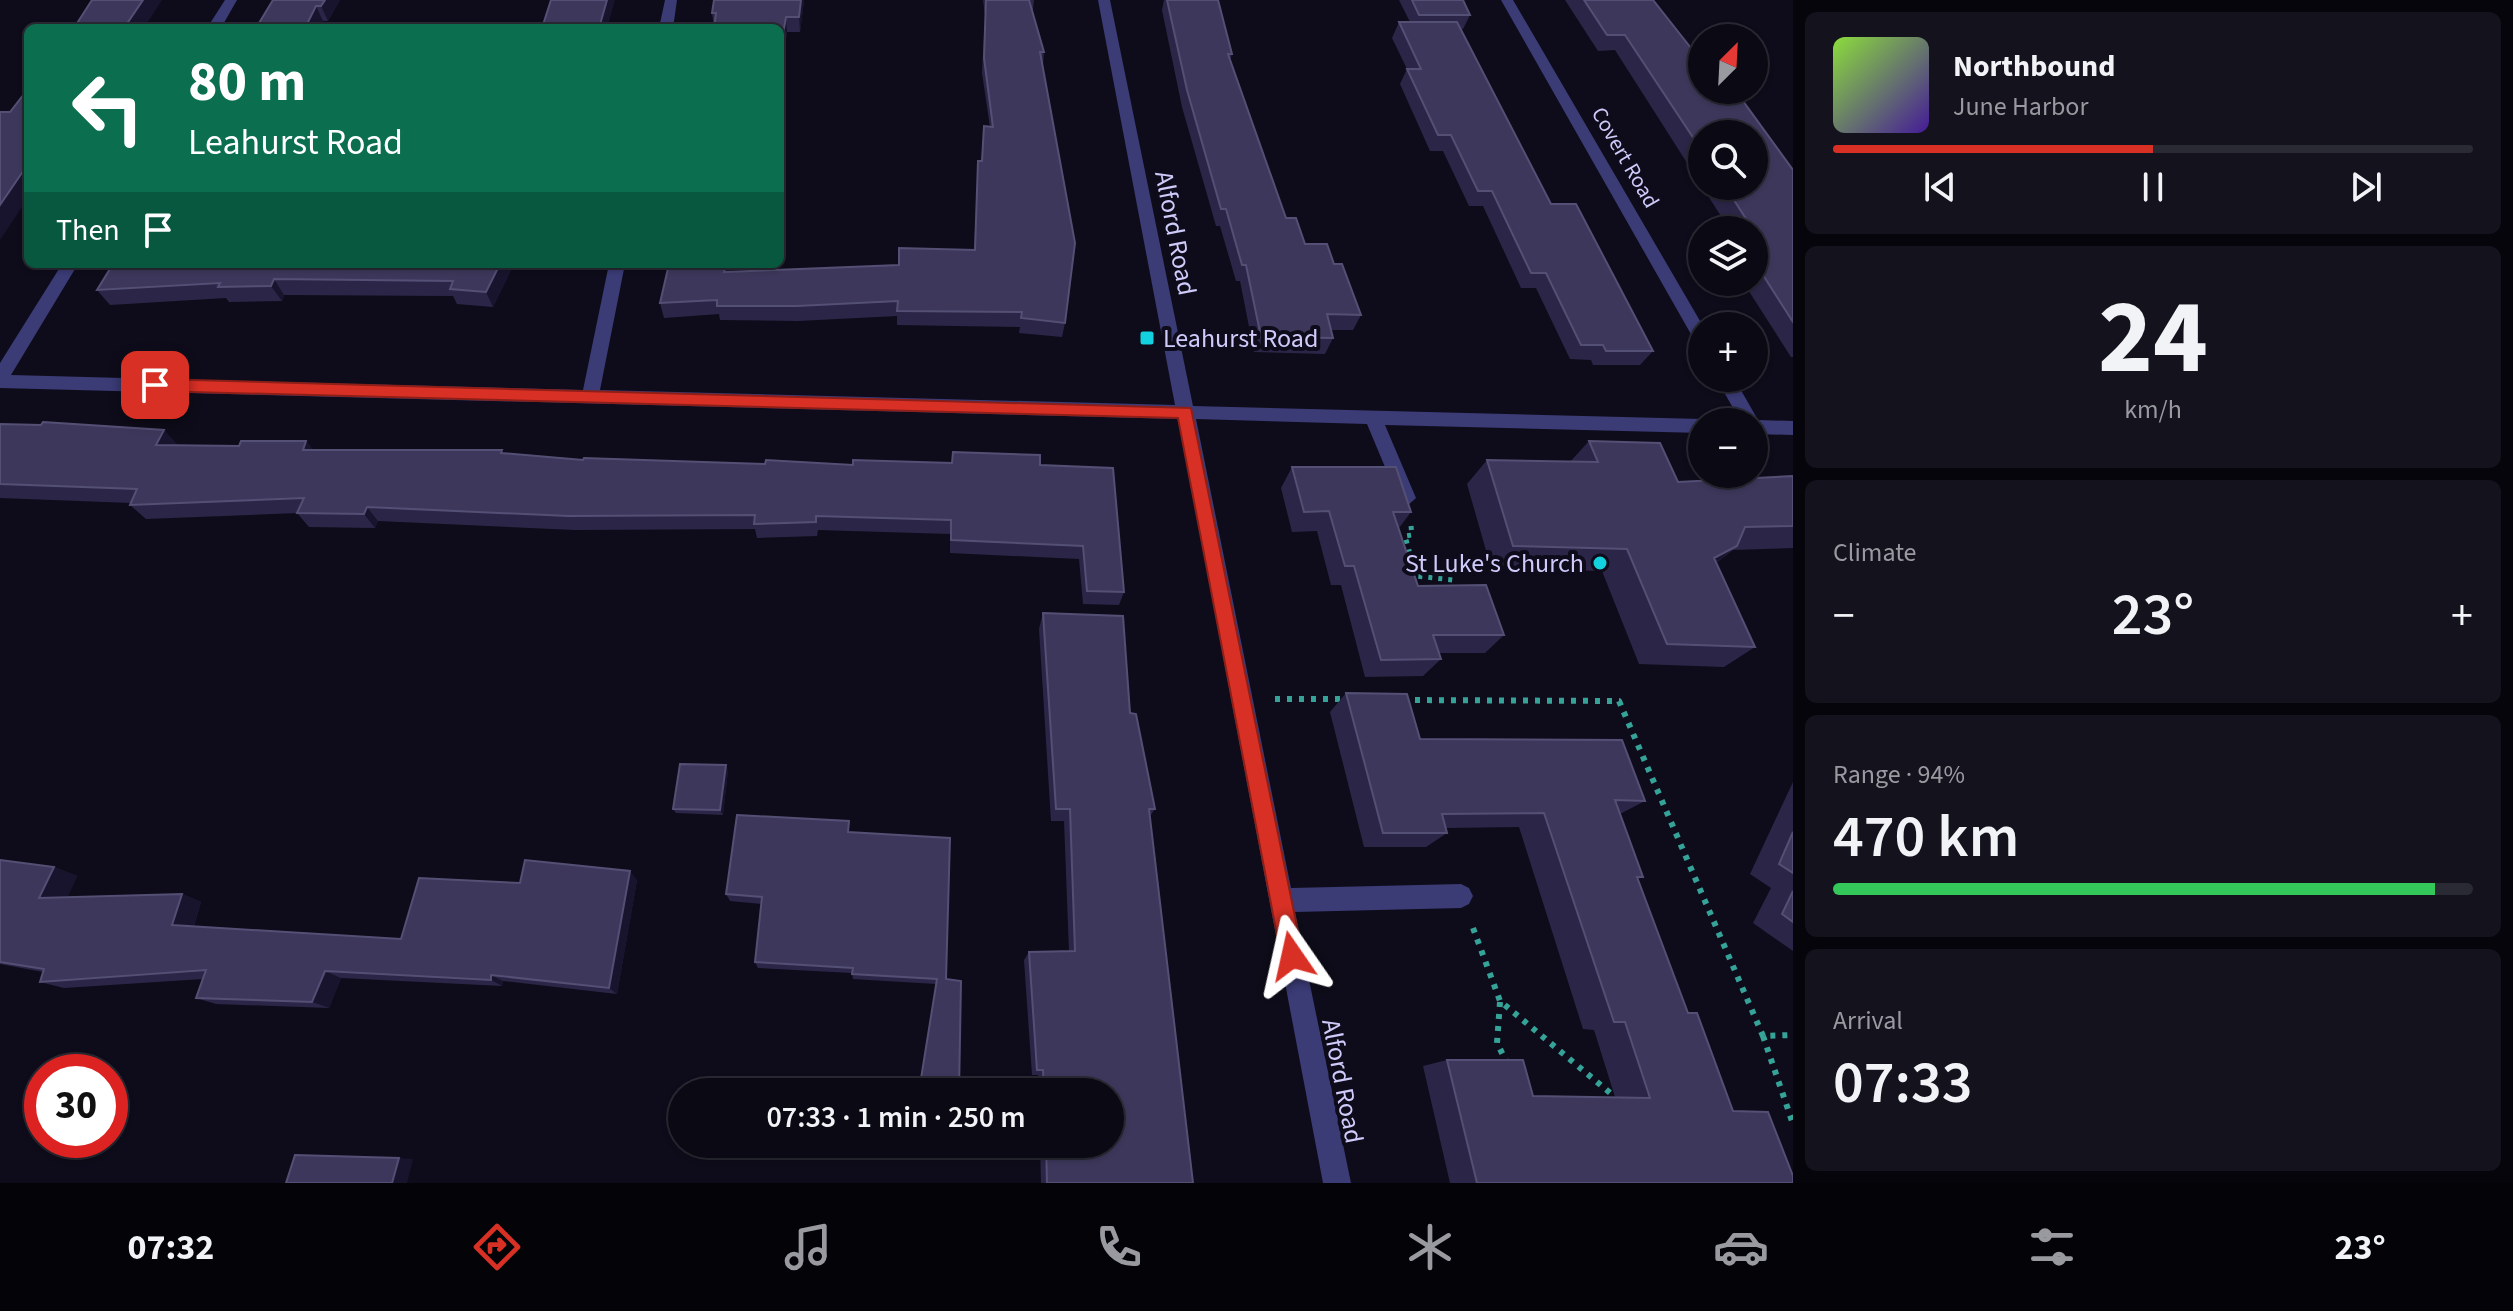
<!DOCTYPE html>
<html lang="en">
<head>
<meta charset="utf-8">
<style>
	body { margin:0; font-family:"Source Sans 3",sans-serif; background:#13121d; color:#f1f3f6; height:100vh; display:flex; flex-direction:column; font-size:30px; white-space:nowrap }
	* { box-sizing:border-box; margin:0 }
	p { font-size:26px; color:#999aa0 }
	.icon { flex:none; width:44px; height:44px; fill:none; stroke:currentColor; stroke-width:2; stroke-linecap:round; stroke-linejoin:round }
	.map { position:relative; flex:1; overflow:hidden }
	.panel { display:flex; flex-direction:column; gap:12px; padding:12px; background:#06050b; width:720px }
	.panel>* { flex:none }
	.hud { position:absolute; left:24px; top:24px; width:760px; height:244px; border-radius:12px; box-shadow:0 2px 6px #0004,0 0 0 2px #2a2a34; background:#0b6e4f; color:#fff; overflow:hidden }
	.needle { width:52px; rotate:24deg }
	.controls { position:absolute; left:1688px; top:24px; display:grid; gap:16px }
	.controls a { display:grid; place-items:center; width:80px; height:80px; border-radius:50%; background:#0a0914; box-shadow:0 2px 6px #0004,0 0 0 2px #2a2a34; font-size:40px }
	.speed { position:absolute; left:24px; top:1054px; display:flex; gap:16px; font-size:40px; font-weight:700; text-align:center }
	.speed>* { display:grid; place-content:center; width:104px; height:104px; border-radius:50%; background:#0a0914; box-shadow:0 2px 6px #0004,0 0 0 2px #2a2a34; line-height:1 }
	.speed .limit { border:12px solid #d22; background:#fff; color:#111 }
	.pin { position:absolute; display:grid; place-items:center; width:68px; height:68px; color:#fff; margin:-34px; border-radius:16px; box-shadow:0 4px 12px #0006 }
	.me { position:absolute; width:88px; margin:-44px; rotate:349deg; stroke-linejoin:round; filter:drop-shadow(0 0 6px #0008) }
	.turn { display:flex; align-items:center; gap:28px; height:168px; padding:0 32px; font-size:36px }
	.turn .icon { width:104px; height:104px; stroke-width:2.5 }
	.turn b { display:block; font-size:56px; line-height:68px }
	.then { display:flex; align-items:center; height:76px; padding:0 32px; background:#0003; gap:16px; font-size:30px }
	.big { font-size:60px; font-weight:600; line-height:1.1 }
	.panel .widget { flex:1; display:flex; flex-direction:column; justify-content:center; gap:12px; min-width:0; padding:0 28px; border-radius:12px; background:#13121d }
	.panel .dial { align-items:center; gap:0 }
	.dial b { font-size:104px; line-height:1 }
	.song { display:flex; align-items:center; gap:24px }
	.cover { width:96px; height:96px; border-radius:12px; background:linear-gradient(135deg,hsl(90 70% 55%),hsl(260 70% 35%)) }
	.played { height:8px; border-radius:4px; background:linear-gradient(90deg,#d93025 50%,#2a2a34 50%) }
	.keys { display:flex; justify-content:space-around; direction:ltr }
	.heat { display:flex; justify-content:space-between; align-items:center; font-size:44px; direction:ltr }
	.charge { height:12px; border-radius:6px; background:linear-gradient(90deg,#34c759 94%,#2a2a34 0) }
	.trip { position:absolute; left:668px; top:1078px; width:456px; height:80px; border-radius:40px; background:#0a0914; box-shadow:0 2px 6px #0004,0 0 0 2px #2a2a34; font-weight:600; line-height:80px; text-align:center }
	.dock { display:flex; height:128px; justify-content:space-around; align-items:center; background:#040408; color:#999aa0 }
	.dock .icon { width:56px; height:56px }
	.dock .active { color:#d93025 }
	.dock b { font-size:36px; color:#f1f3f6 }
	main { display:flex; flex:1; min-height:0 }
	.map>svg:first-child { display:block }
</style>
</head>
<body>
<main>
<div class="map">
<svg width="1793" height="1183" viewBox="0 0 1793 1183">
	<rect width="100%" height="100%" fill="#0e0c1a"/>
	<g fill="none" stroke-linecap="round" stroke-linejoin="round">
		<path stroke="#36a398" stroke-width="5" stroke-dasharray="4 6" stroke-linecap="butt" d="M1411 526 1412 535 1405 536 1416 576 1453 580"/>
		<path stroke="#36a398" stroke-width="6" stroke-dasharray="5 7" stroke-linecap="butt" d="M1275 699H1345
			M1403 700 1619 701 1763 1036 1793 1035
			M1473 928 1500 1001 1615 1097
			M1500 1002 1497 1043 1508 1065
			M1763 1036 1793 1124"/>
		<path fill="#3b3b76" fill-rule="evenodd" d="M225 0H237L221 28H207Z
			M665 0H677L673 28H659Z
			M1098 0H1110L1193 406 1702 419 1709 422H1702V433L1385 425 1416 498 1407 506 1398 498 1367 424 1196 419 1291 888 1461 884 1469 888 1473 896 1469 904 1461 908 1295 912 1351 1183H1323L1178 419 0 388V363L62 264H78L11 375 583 390 609 264H625L600 390 1175 405Z
			M1501 0H1513L1703 326 1702 345 1696 343Z
			M1716 378H1734L1758 420 1793 421V435L1754 434V422H1741Z"/>
	</g>
	<path fill="#2b2647" fill-rule="evenodd" d="M273 0H340L328 21H323L320 28H256Z
		M804 0 800 32H787L780 76V28H714L712 13Z
		M983 0H1034L1033 10H1032L1044 52 1043 65 1065 323 1062 337 1019 333 1020 327 897 325V316L798 321 720 320 719 314 664 318 660 303 730 264 729 272 899 265 974 250 978 161H981L990 127 982 73 985 16Z
		M1164 0H1218L1232 54 1230 60 1286 218 1305 244 1334 264 1361 315 1353 330H1331L1333 338 1325 354 1254 352 1240 281H1236L1220 226H1216L1182 107 1162 10Z
		M1399 0H1463L1470 15 1463 29H1461L1551 204 1653 351 1640 365H1593L1591 360 1570 359 1536 288H1521L1483 206H1469L1443 151H1430L1400 84 1407 69 1392 38 1399 22H1410Z
		M1565 0H1653L1702 90 1793 170V357H1791L1743 282H1754V230H1721L1726 224 1615 50 1598 51ZM1702 134 1754 186H1702Z
		M514 264 493 307 457 304 453 296 284 295 282 301 229 302 226 298 110 305 97 290Z
		M0 424 164 430 178 446H239L306 441 313 450 504 454 583 460 853 465 952 463 953 452 1040 465 1124 592 1119 605 1083 604 1079 559 950 553V534L818 530 817 536 757 538 755 529 575 530 378 521 375 528 309 527 297 513 146 519 130 505 131 503 0 498Z
		M1589 441 1678 482 1793 476V548L1733 550 1716 563 1755 647 1724 667 1639 664 1602 571 1491 568 1467 484 1487 460 1570 462Z
		M1292 467 1411 512 1399 528 1418 586 1504 635 1485 653H1439L1441 659 1423 676 1365 677 1341 585H1331L1317 531 1292 532 1281 488Z
		M1043 613 1130 713 1155 809 1150 816 1193 1183H1041L1040 1144H1110V1092H1039L1038 1075H1032L1024 960 1029 952 1069 951 1064 821H1051L1039 629Z
		M1346 693 1420 739 1645 801 1620 814 1643 877 1638 879 1688 1013 1733 1111 1793 1183H1450L1423 1066 1447 1060 1533 1096 1615 1097 1594 1030 1583 1029 1519 827 1446 828 1447 833 1426 847H1364L1330 712Z
		M728 770 723 815 676 813 673 809Z
		M1793 782V951L1753 923 1771 888 1750 874Z
		M850 832 946 979 959 1092H919L936 984 853 979 852 973 758 968 755 962 762 904 730 901 726 894Z
		M0 860 54 867 77 876 67 898 182 894 201 902 194 926 401 939 520 883 637 880 617 994 503 981 502 986 341 978 329 1008 216 1004 196 998 203 979 64 988 40 982 43 972 0 964Z"/>
	<path fill="#18142d" d="M143 0H162L144 28H124Z
		M325 0H340L328 21 321 6Z
		M607 0H615L607 28H599Z
		M801 0H804L800 32 799 17Z
		M316 6 323 21 320 28H305Z
		M786 17 787 32 780 76V51Z
		M28 164V198L0 240V205Z
		M500 264H514L493 307 486 292Z
		M726 264H730L727 287 724 272Z
		M274 279 284 295 282 301 271 286Z
		M164 430 178 445 170 460 156 445Z
		M306 441 318 456 303 450Z
		M367 507 378 521 375 528 364 514Z
		M1737 546 1708 569 1714 558Z
		M726 765 728 770 723 815 720 810Z
		M54 867 77 876 63 907 39 898Z
		M630 871 637 880 617 994 609 988Z
		M182 894 201 902 192 932 172 925Z
		M325 971 341 978 329 1008 312 1002Z
		M491 975 503 981 502 986 491 980Z
		M399 1158 413 1159 407 1183H392Z"/>
	<path fill="#3d385b" stroke="#544f74" stroke-width="2" d="M92 0H143L124 28H74Z
		M273 0H325L321 6H316L305 28H256Z
		M551 0H607L599 28H542Z
		M714 0H801L799 17H786L780 51V28H714L716 13H712Z
		M986 0H1029L1044 52H1040L1075 243 1065 323 1021 318 1022 312 897 311 898 301 797 306H717V300L660 303 669 264H726L724 272 899 265V248L975 250 978 161H982L984 126 993 127 984 58Z
		M1167 0H1218L1232 54H1228L1286 218H1296L1305 244H1327L1334 264H1342L1361 315 1327 314 1333 338 1261 337 1246 265H1242L1226 209H1221L1187 90Z
		M1412 0H1463L1470 15H1419Z
		M1584 0H1653L1702 62V90H1735L1793 170V322L1754 261V230H1734L1728 222H1748L1725 186H1754V134H1702V151L1625 35H1607Z
		M1399 22H1457L1551 204H1576L1653 351H1606L1603 345H1581L1546 273H1531L1492 191H1478L1451 135H1438L1407 69H1421Z
		M28 89V164L0 205V112H10Z
		M113 264H500L486 292 450 289 453 281 274 279 271 286 218 287 220 283 97 290Z
		M43 422 164 430 156 445 239 446 241 441H306L303 450H502L501 453 583 460 584 458 765 464 766 460 853 465V460L952 463 953 452 1040 455V465L1113 468 1124 592 1087 591 1083 546 951 540V520L816 516V522L754 524 755 515 568 516 367 507 364 514 297 513 304 498 130 505 137 489 0 484V424L41 425Z
		M1589 441 1660 443 1678 482 1793 476V526L1745 527 1737 546 1714 558 1755 647 1667 644 1627 549 1513 546 1487 460 1598 462Z
		M1292 467H1396L1411 512H1393L1418 586 1486 585 1504 635H1433L1441 659 1381 660 1354 566H1345L1329 511 1304 512Z
		M1043 613 1123 616 1130 713 1136 714 1155 809H1149L1193 1183H1047L1046 1144H1110V1092H1044L1043 1070H1037L1029 952 1075 951 1070 809H1056Z
		M1346 693 1407 694 1420 739 1622 740 1645 801 1615 800 1643 877H1637L1688 1013H1697L1733 1111 1768 1112 1793 1176V1183H1477L1447 1060H1523L1533 1096 1650 1098 1625 1022H1614L1544 813 1442 814 1447 833H1383Z
		M680 764 726 765 720 810 673 809Z
		M737 815 849 821 848 832 950 838 946 979 961 981 959 1092 919 1091 937 979 852 974 853 968 755 962 762 897 726 894Z
		M1793 832V873L1779 864Z
		M0 860 54 867 39 898 182 894 172 925 401 939 419 878 520 883 525 860 630 871 609 988 491 975V980L325 971 312 1002 196 998 206 970 40 982 44 969 0 962Z
		M1793 891V922L1782 914Z
		M295 1155 399 1158 392 1183H286Z"/>
	<path fill="#d93025" stroke="#8d1f18" stroke-width="2" d="M155 379 1191 408 1303 956 1300 964 1292 967 1284 964 1281 956 1178 418 155 391 147 385Z"/>
	<g fill="#13d1de" stroke="#0e0c1a" stroke-width="3">
		<rect x="1139" y="330" width="16" height="16" rx="4"/>
		<circle cx="1600" cy="563" r="8"/>
	</g>
	<g text-anchor="middle" stroke-width="8" stroke-linejoin="round" paint-order="stroke">
		<g font-size="22" fill="#cecafa" stroke="#0e0c1a">
			<text transform="translate(1626 157) rotate(60)" y="8">Covert Road</text>
		</g>
		<g font-size="26" fill="#cecafa" stroke="#0e0c1a">
			<text transform="translate(1176 233) rotate(79)" y="9">Alford Road</text>
			<text transform="translate(1343 1081) rotate(79)" y="9">Alford Road</text>
		</g>
		<g font-size="26" fill="#cecafa" stroke="#0e0c1a" text-anchor="start">
			<text x="1163" y="347">Leahurst Road</text>
			<text x="1584" y="572" text-anchor="end">St Luke's Church</text>
		</g>
	</g>
</svg>
<div class="controls">
<a><svg class="needle" viewBox="-14 -14 28 28"><path d="M0-13l5 13h-10z" fill="#e53935"/><path d="M0 13l5-13h-10z" fill="#999aa0"/></svg></a>
<a><svg class="icon" aria-label="search" viewBox="0 0 24 24"><circle cx="10" cy="10" r="6"/><path d="M15 15l6 6"/></svg></a>
<a><svg class="icon" aria-label="layers" viewBox="0 0 24 24"><path d="M12 4l9 5-9 5-9-5zM3 14l9 5 9-5"/></svg></a>
<a>+</a>
<a>−</a>
</div>
<div class="speed"><div class="limit">30</div></div>
<div class="pin" style="left:155px;top:385px;background:#d93025"><svg class="icon" aria-label="arrive" viewBox="0 0 24 24"><path d="M6 21V4h12l-3 4 3 4H6"/></svg></div>
<svg class="me" style="left:1292px;top:956px" viewBox="-20 -20 40 40"><path d="M0-17L14 15 0 8-14 15z" fill="#d93025" stroke="#fff" stroke-width="4"/></svg>
<div class="trip">07:33 · 1 min · 250 m</div>
<div class="hud">
<div class="turn"><svg class="icon" aria-label="left" viewBox="0 0 24 24"><path d="M17 20v-9H6M10 6l-5 5 5 5"/></svg><div><b>80 m</b>Leahurst Road</div></div>
<div class="then">Then<svg class="icon" aria-label="arrive" viewBox="0 0 24 24"><path d="M6 21V4h12l-3 4 3 4H6"/></svg></div>
</div>
</div>
<section class="panel">
<div class="widget">
<div class="song"><i class="cover"></i><div><b>Northbound</b><p>June Harbor</p></div></div>
<div class="played"></div>
<div class="keys"><svg class="icon" aria-label="previous" viewBox="0 0 24 24"><path d="M18 5L8 12l10 7zM5 5v14"/></svg><svg class="icon" aria-label="pause" viewBox="0 0 24 24"><path d="M8 5v14M16 5v14"/></svg><svg class="icon" aria-label="next" viewBox="0 0 24 24"><path d="M6 5l10 7-10 7zM19 5v14"/></svg></div>
</div>
<div class="widget dial"><b>24</b><p>km/h</p></div>
<div class="widget"><p>Climate</p>
<div class="heat"><a>−</a><b class="big">23°</b><a>+</a></div>
</div>
<div class="widget"><p>Range · 94%</p><b class="big">470 km</b><div class="charge"></div></div>
<div class="widget"><p>Arrival</p><b class="big">07:33</b></div>
</section>
</main>
<nav class="dock">
<b>07:32</b>
<svg class="icon active" aria-label="directions" viewBox="0 0 24 24"><path d="M12 3l9 9-9 9-9-9zM9 14v-3h6M13 9l2 2-2 2"/></svg>
<svg class="icon" aria-label="music" viewBox="0 0 24 24"><path d="M9 18V5l10-2v13"/><circle cx="6" cy="18" r="3"/><circle cx="16" cy="16" r="3"/></svg>
<svg class="icon" aria-label="phone" viewBox="0 0 24 24"><path d="M5 4h4l2 5-3 2q2 4 5 5l2-3 5 2v4C11 20 4 13 5 4z"/></svg>
<svg class="icon" aria-label="climate" viewBox="0 0 24 24"><path d="M12 3v18M4 7l16 10M4 17L20 7"/></svg>
<svg class="icon" aria-label="car" viewBox="0 0 24 24"><path d="M5 17H2v-5l4-1 3-4h7l3 4 3 1v5h-3M9 17h6M6 11h13"/><circle cx="7" cy="17" r="2"/><circle cx="17" cy="17" r="2"/></svg>
<svg class="icon" aria-label="filters" viewBox="0 0 24 24"><path d="M4 7h16M4 17h16"/><circle cx="9" cy="7" r="2"/><circle cx="15" cy="17" r="2"/></svg>
<b>23°</b>
</nav>
</body>
</html>
